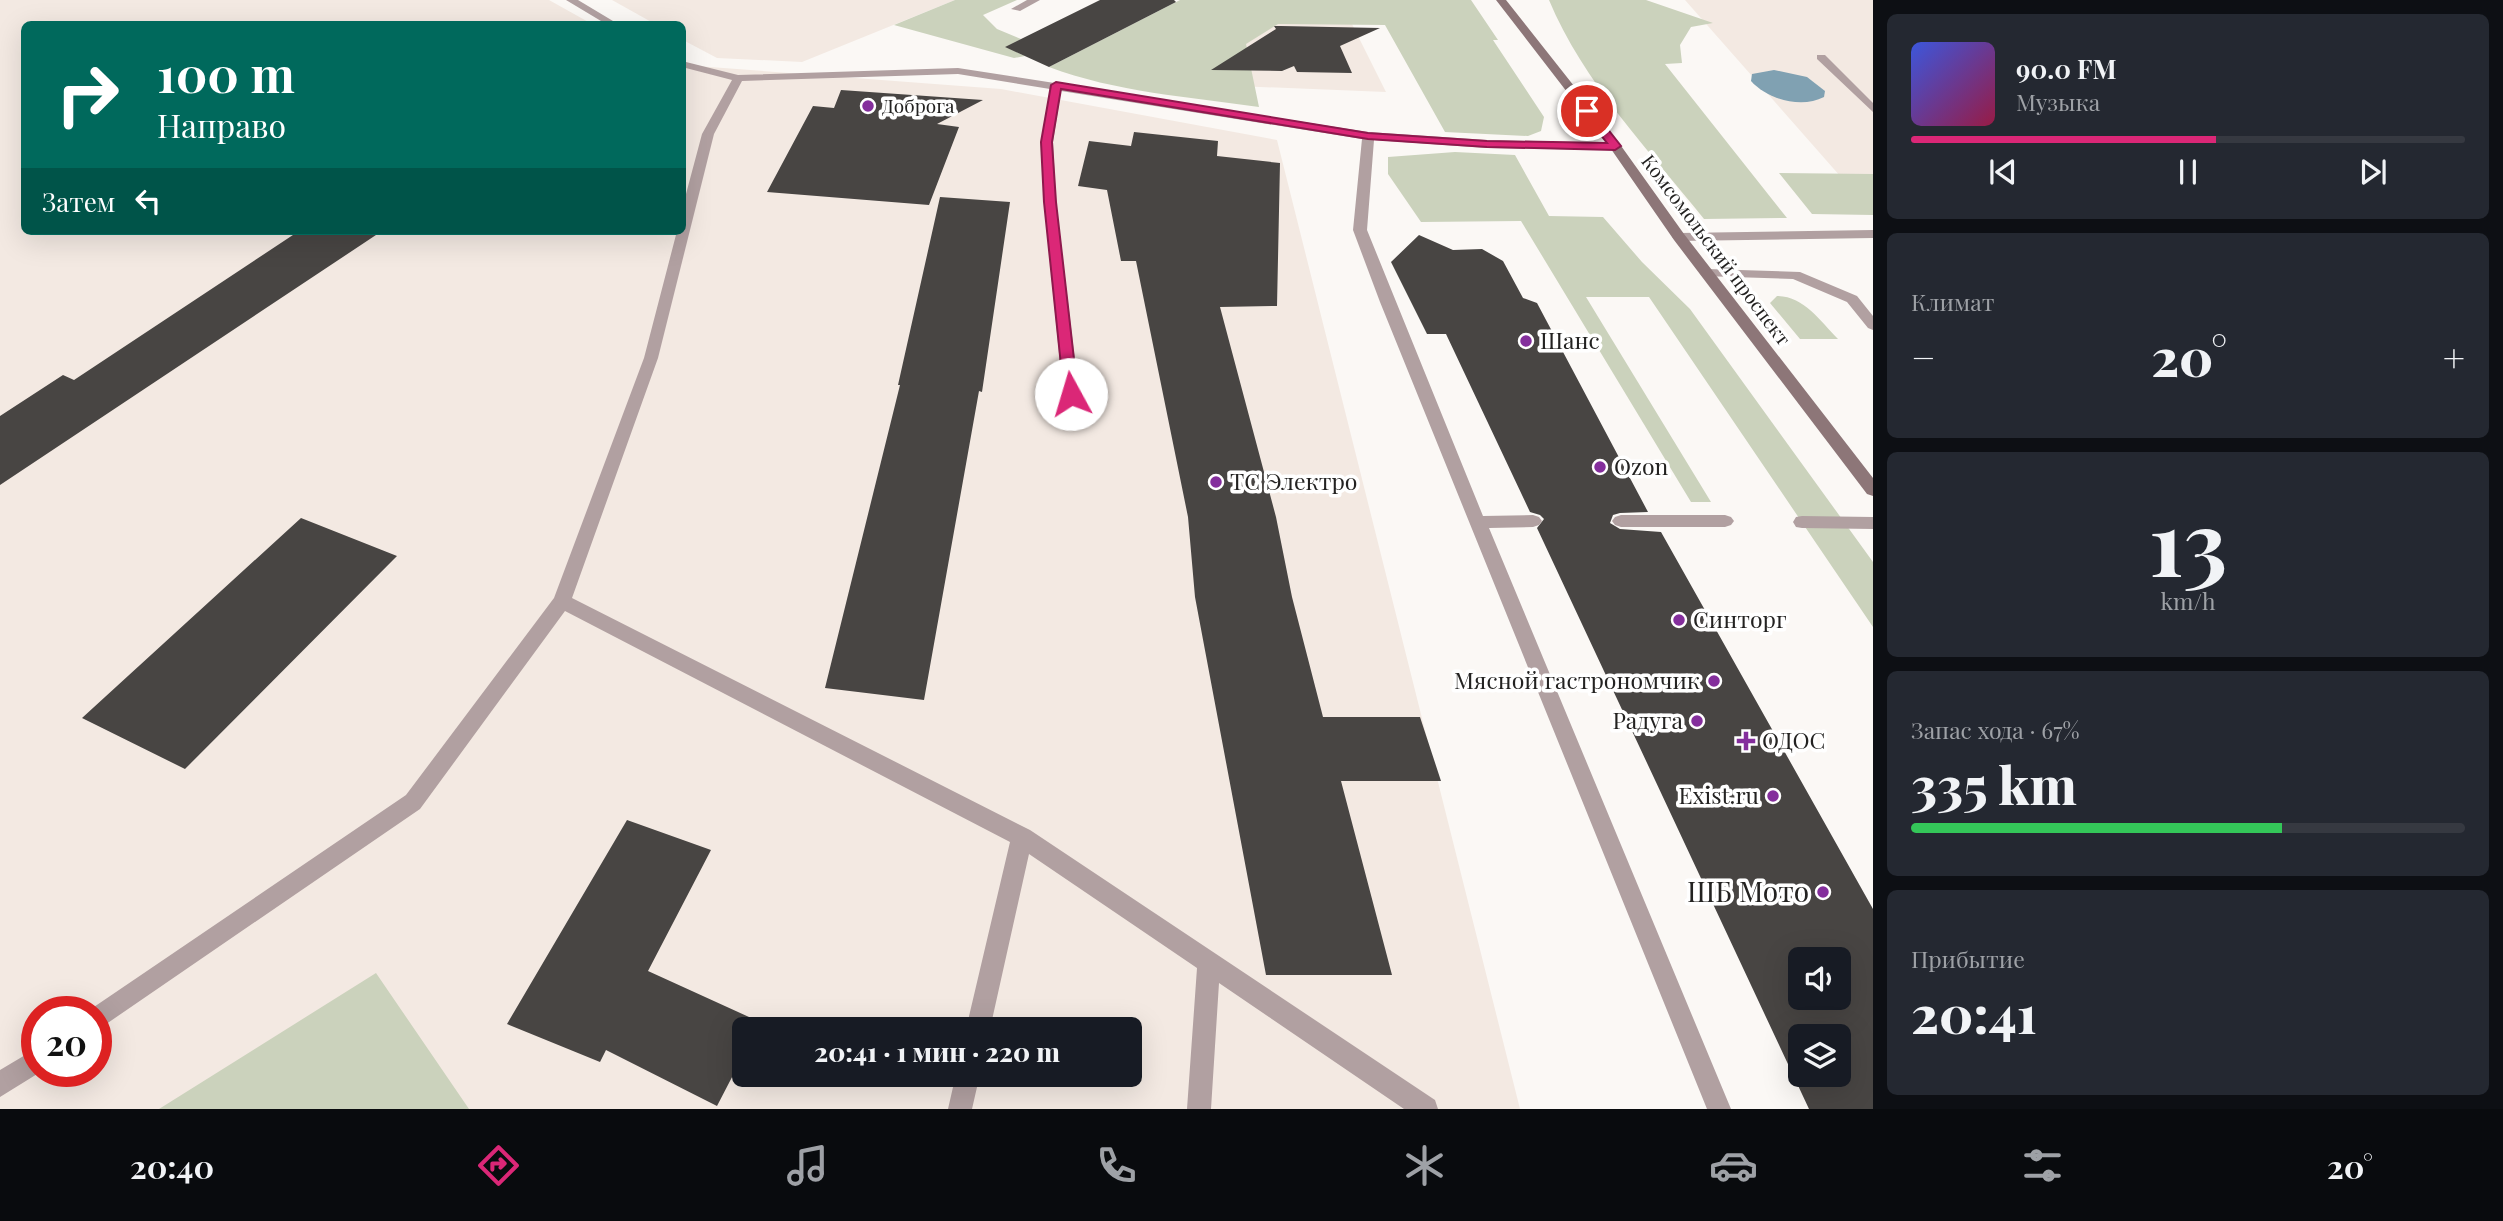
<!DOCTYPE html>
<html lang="ru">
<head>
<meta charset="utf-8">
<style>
	body { margin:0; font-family:"Playfair Display",serif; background:#242831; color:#f1f3f6; height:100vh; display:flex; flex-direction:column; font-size:26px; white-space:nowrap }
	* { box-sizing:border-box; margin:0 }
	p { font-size:23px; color:#9ea1a6 }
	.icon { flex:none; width:38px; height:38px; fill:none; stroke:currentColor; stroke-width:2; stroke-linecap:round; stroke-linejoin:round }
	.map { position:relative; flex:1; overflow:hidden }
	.drawer { display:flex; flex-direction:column; gap:14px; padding:14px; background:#0d0f14; width:630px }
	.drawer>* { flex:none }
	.hud { position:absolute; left:21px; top:21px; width:665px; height:214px; border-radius:10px; box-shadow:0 7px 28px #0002; background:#00695c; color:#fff; overflow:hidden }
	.controls { position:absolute; left:1788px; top:947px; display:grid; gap:14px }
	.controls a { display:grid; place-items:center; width:63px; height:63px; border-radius:10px; background:#171b24; box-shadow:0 7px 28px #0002; font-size:35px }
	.speed { position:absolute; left:21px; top:996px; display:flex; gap:14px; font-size:35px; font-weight:700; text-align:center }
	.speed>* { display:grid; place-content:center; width:91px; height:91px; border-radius:50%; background:#171b24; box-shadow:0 7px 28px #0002; line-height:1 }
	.speed .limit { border:10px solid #d22; background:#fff; color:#111 }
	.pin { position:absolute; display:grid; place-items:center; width:60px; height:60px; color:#fff; margin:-30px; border:4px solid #fff; border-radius:50%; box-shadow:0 2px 7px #0007 }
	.me { position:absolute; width:77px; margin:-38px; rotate:354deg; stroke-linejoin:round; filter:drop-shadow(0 0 5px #0008) }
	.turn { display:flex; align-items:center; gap:24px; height:147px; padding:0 21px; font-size:32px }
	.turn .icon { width:91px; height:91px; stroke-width:2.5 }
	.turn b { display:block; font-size:49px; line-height:60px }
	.then { display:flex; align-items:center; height:66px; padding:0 21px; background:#0003; gap:14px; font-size:26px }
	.big { font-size:52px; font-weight:800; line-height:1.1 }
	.drawer .card { flex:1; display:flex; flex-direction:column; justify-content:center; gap:10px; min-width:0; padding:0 24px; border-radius:10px; background:#242831 }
	.drawer .dial { align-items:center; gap:0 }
	.dial b { font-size:91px; line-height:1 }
	.song { display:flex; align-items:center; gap:21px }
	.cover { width:84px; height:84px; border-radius:10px; background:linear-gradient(135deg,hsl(230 70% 55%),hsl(340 70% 35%)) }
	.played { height:7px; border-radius:4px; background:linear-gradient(90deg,#db2777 55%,#363941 55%) }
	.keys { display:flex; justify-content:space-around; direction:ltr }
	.heat { display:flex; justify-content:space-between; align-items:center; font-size:38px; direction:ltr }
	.charge { height:10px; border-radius:5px; background:linear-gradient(90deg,#34c759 67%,#363941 0) }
	.trip { position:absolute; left:732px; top:1017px; width:410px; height:70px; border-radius:10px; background:#171b24; box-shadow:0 7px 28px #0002; font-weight:800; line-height:70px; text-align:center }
	.tab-bar { display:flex; height:112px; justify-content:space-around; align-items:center; background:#090b0e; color:#9ea1a6 }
	.tab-bar .icon { width:49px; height:49px }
	.tab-bar .selected { color:#db2777 }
	.tab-bar b { font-size:32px; color:#f1f3f6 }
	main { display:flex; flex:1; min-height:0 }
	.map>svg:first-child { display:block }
</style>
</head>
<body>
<main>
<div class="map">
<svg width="1873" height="1109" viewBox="0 0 1873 1109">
	<rect width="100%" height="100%" fill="#fbf8f5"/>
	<path fill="#f3e9e2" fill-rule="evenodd" d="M0 0H549L592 24H24V231H682L683 65 1001 89 1277 140 1520 1109H0ZM37 1012H96V1071H37ZM744 1029H1129V1074H744Z
		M612 0H955L802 62 717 58 683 40 682 24H655Z
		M1685 0H1873V200L1855 193Z
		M1244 13 1347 14 1386 92 1211 85Z"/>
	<path fill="#cbd2bc" d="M955 0H1017L983 15 997 29 1021 39 1006 47 1025 56 1014 58 894 25Z
		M1180 0H1471L1498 40H1493L1544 117 1541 131 1528 136 1445 132 1385 25 1278 24 1246 44 1259 107C1190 97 1115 92 1049 67Z
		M1549 0H1646L1713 23 1691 27 1680 45 1682 63 1665 64 1787 218 1704 219C1649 150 1583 82 1549 0Z
		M1455 152 1515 155 1549 216 1603 217 1642 262 1690 309 1873 562V627L1649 297H1586L1711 502H1691L1521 221 1421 222 1388 174V157Z
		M1779 173 1873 174V215L1812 214Z
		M1777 296C1804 296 1820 321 1838 339H1800L1770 303Z
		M376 973 469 1109H159Z"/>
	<path fill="#80a1b2" d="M1774 70 1807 77 1825 91 1824 97C1801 109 1767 99 1751 81L1752 74Z"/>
	<path fill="#484543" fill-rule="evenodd" d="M1100 0H1174L1176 2 1049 67 1005 47Z
		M1274 26H1281L1380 28 1340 46 1352 73 1297 72 1294 66 1282 71 1211 70 1276 29Z
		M841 90 983 100 937 124 959 127 929 205 767 192 813 106 834 108Z
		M1134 132 1218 141 1217 156 1280 163 1277 306 1220 307 1276 517 1292 597 1323 717H1420L1441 781H1341L1392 975H1266L1195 597 1188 517 1136 261H1121L1107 190 1078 186 1089 141 1131 146Z
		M940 197 1010 202 982 392 979 391 924 700 825 688 900 385H898Z
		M299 231H382L0 485V416L63 375 74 380Z
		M1419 235 1453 250 1482 249 1503 261 1523 298 1537 303 1648 512 1620 513 1613 515 1610 523 1620 529 1661 532 1873 909V1109H1809L1537 528 1544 519 1540 515 1530 512 1446 334H1427L1391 262ZM1801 959H1839V998H1801ZM1801 1036H1839V1074H1801Z
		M301 518 397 556 185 769 82 718Z
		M627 820 711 850 648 971 760 1022 756 1029H744V1054L717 1106 606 1050 600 1062 507 1024Z"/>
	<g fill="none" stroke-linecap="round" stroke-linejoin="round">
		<path fill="#b1a0a1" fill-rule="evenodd" d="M566 0H578L618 24H606Z
			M1027 0H1040L1020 11 1011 9Z
			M1817 55H1825L1873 103V112L1817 59Z
			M682 61 738 75 958 68 1368 132 1487 140 1619 143 1621 146 1615 150 1487 148 1374 140 1367 230 1483 516 1533 515 1539 517 1542 521 1539 525 1533 527 1489 528 1731 1109H1707L1380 302 1353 230 1362 139 1061 91 1053 142 1056 202 1079 394 1071 399 1063 394 1044 202 1041 142 1050 89 958 74 742 81 714 134 658 358 572 598 1030 830 1435 1100 1438 1109H1404L1219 983 1211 1109H1187L1197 968 1029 854 990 1029H966L1010 842 565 611 420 809 96 1031V1012L88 1011 406 795 554 598 644 358 677 231H682V209L702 134 732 80 682 67Z
			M1873 230V238L1679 241 1672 237 1679 233Z
			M1707 269 1800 272 1857 296 1873 316V330L1868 328 1847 302 1793 279 1702 276 1700 273Z
			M1621 515H1725L1731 517 1734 521 1731 525 1725 527H1621L1615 525 1612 521 1615 517Z
			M1802 516 1873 517V529L1802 528 1796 527 1793 522 1796 517Z
			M37 1048V1071H42L0 1097V1070Z
			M956 1074H980L972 1109H948Z"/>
		<path fill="#8d7678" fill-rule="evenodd" d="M1496 0H1506L1619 143 1684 234 1873 478V496L1867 494 1674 240 1611 149Z"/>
	</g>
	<path fill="#db2777" stroke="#8e194d" stroke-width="2" d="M1056 82 1368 133 1487 141 1607 143 1582 111 1587 107 1591 108 1621 146 1615 150 1487 147 1368 139 1061 89 1052 142 1056 202 1078 394 1071 399 1064 394 1044 202 1041 142 1051 85Z"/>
	<g fill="#842e9c" stroke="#fff" stroke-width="2.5">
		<circle cx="868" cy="106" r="7"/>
		<circle cx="1526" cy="341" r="7"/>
		<circle cx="1600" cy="467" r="7"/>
		<circle cx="1216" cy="482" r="7"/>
		<circle cx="1679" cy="620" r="7"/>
		<circle cx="1714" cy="681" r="7"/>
		<circle cx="1697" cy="721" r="7"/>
		<path d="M1742.5 730.5h7v7h7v7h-7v7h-7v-7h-7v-7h7z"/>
		<circle cx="1773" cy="796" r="7"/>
		<circle cx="1823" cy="892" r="7"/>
	</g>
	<g text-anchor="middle" stroke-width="7" stroke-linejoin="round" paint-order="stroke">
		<g font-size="19" fill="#232221" stroke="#fff" text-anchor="start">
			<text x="882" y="113">Доброга</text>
		</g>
		<g font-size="19" fill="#232221" stroke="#fff">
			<text transform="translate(1716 250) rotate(53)" y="7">Комсомольский проспект</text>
		</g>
		<g font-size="23" fill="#232221" stroke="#fff" text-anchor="start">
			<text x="1540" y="349">Шанс</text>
			<text x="1614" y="475">Ozon</text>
			<text x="1230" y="490">ТС Электро</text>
			<text x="1693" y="628">Синторг</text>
			<text x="1700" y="689" text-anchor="end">Мясной гастрономчик</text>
			<text x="1683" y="729" text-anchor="end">Радуга</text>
			<text x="1762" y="749">ОДОС</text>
			<text x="1759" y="804" text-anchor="end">Exist.ru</text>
		</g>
		<g font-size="28" fill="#232221" stroke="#fff" text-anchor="end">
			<text x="1809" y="902">ШБ Мото</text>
		</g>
	</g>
</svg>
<div class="controls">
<a><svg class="icon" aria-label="sound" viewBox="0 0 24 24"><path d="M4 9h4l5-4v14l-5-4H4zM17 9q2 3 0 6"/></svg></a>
<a><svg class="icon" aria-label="layers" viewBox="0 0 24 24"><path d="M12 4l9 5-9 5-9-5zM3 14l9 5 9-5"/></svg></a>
</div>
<div class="speed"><div class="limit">20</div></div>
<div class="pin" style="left:1587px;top:111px;background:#d93025"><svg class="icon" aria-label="arrive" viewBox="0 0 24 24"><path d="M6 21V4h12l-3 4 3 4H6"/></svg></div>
<svg class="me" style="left:1071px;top:394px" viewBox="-20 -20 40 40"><circle r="19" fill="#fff"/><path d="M0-13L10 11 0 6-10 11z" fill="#db2777"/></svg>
<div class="trip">20:41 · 1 мин · 220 m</div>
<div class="hud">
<div class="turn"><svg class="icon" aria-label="right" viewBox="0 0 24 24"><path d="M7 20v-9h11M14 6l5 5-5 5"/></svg><div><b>100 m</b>Направо</div></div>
<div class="then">Затем<svg class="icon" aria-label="left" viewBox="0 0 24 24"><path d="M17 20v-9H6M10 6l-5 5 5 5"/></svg></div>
</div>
</div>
<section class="drawer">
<div class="card">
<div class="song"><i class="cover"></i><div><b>90.0 FM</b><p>Музыка</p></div></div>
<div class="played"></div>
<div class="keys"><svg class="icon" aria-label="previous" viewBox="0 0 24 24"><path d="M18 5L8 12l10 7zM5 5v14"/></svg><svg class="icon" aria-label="pause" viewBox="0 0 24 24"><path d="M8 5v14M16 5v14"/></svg><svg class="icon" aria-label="next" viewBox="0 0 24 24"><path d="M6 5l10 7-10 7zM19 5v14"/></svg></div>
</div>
<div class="card"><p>Климат</p>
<div class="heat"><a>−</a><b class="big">20°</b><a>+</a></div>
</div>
<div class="card dial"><b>13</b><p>km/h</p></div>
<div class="card"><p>Запас хода · 67%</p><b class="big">335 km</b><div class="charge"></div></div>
<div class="card"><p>Прибытие</p><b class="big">20:41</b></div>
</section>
</main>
<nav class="tab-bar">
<b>20:40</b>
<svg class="icon selected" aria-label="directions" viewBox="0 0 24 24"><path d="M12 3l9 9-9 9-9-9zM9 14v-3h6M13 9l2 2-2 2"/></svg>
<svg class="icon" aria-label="music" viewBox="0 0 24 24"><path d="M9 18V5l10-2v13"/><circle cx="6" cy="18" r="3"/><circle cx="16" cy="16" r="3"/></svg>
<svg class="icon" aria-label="phone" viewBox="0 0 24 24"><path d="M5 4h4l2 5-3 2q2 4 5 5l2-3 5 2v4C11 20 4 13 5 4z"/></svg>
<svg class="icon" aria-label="climate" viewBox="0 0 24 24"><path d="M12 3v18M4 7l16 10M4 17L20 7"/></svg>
<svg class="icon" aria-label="car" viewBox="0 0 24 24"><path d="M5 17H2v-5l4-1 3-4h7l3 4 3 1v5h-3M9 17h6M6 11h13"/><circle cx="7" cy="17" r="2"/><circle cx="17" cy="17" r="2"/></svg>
<svg class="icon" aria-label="filters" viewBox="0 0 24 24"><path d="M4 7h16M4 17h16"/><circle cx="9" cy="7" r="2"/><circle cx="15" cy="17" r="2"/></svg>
<b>20°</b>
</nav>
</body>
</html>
